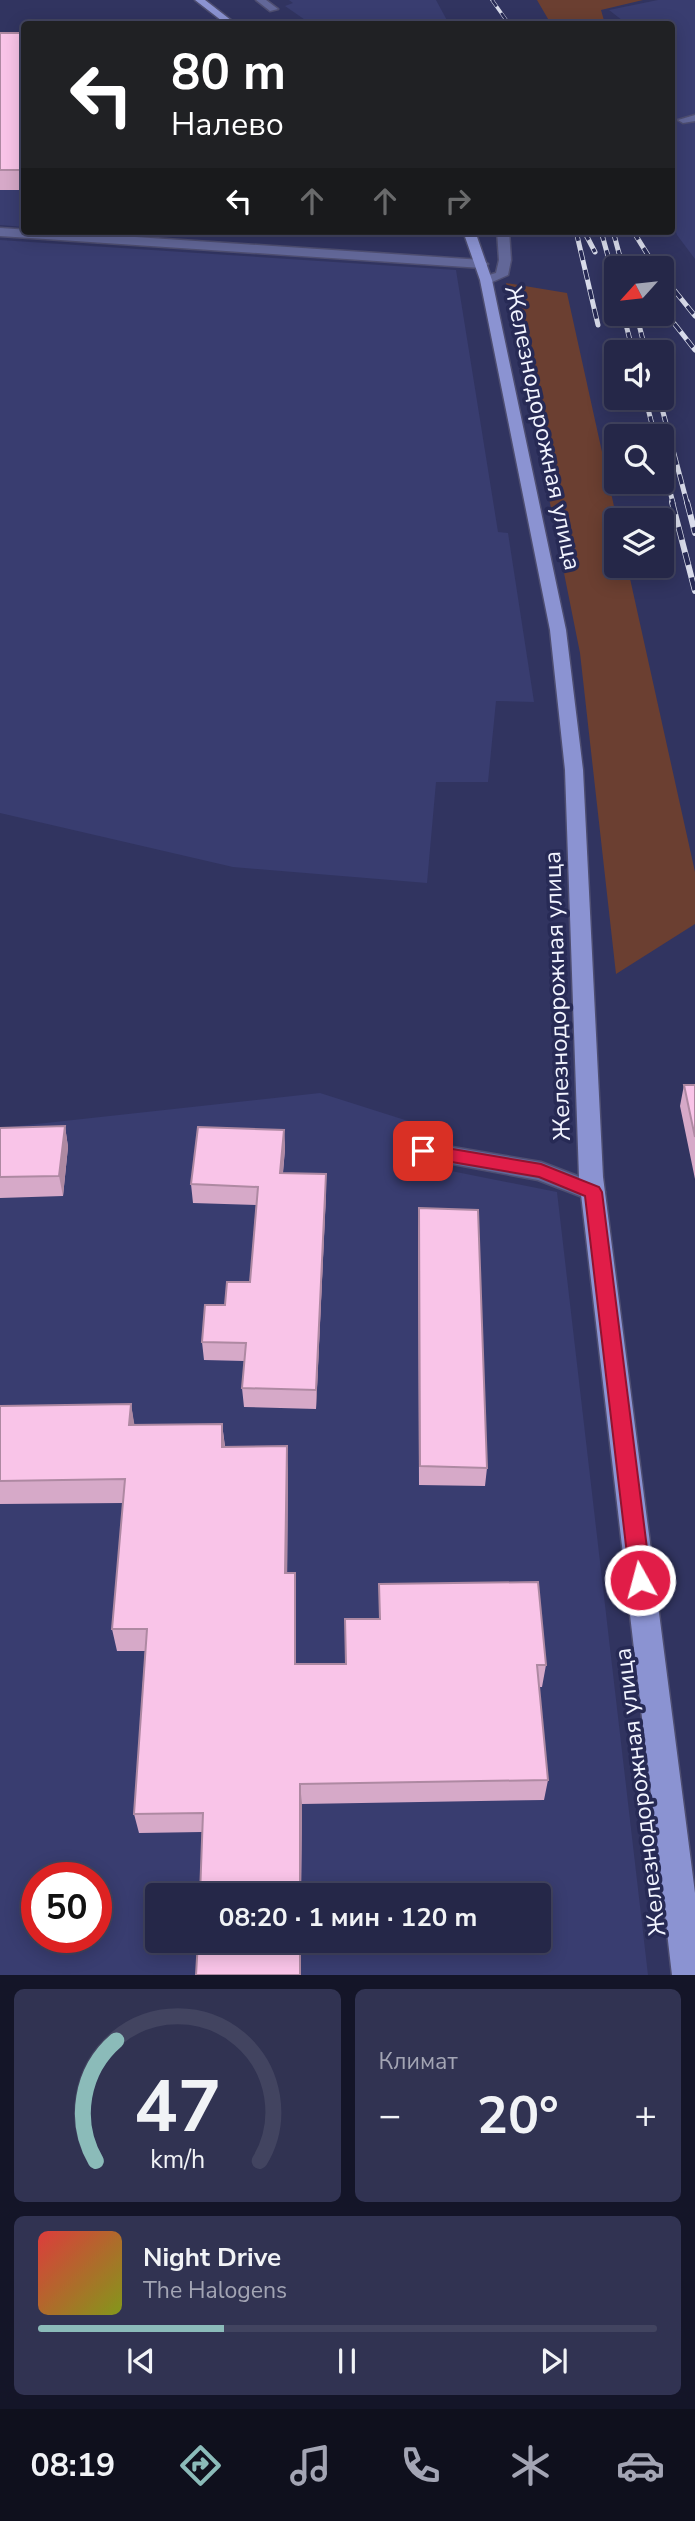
<!DOCTYPE html>
<html lang="ru">
<head>
<meta charset="utf-8">
<style>
	body { margin:0; font-family:"Nunito Sans",sans-serif; background:#313352; color:#f1f3f6; height:100vh; display:flex; flex-direction:column; font-size:26px; white-space:nowrap }
	* { box-sizing:border-box; margin:0 }
	p { font-size:23px; color:#a3a5b4 }
	.icon { flex:none; width:38px; height:38px; fill:none; stroke:currentColor; stroke-width:2; stroke-linecap:round; stroke-linejoin:round }
	.map { position:relative; height:1975px; overflow:hidden }
	.sheet { display:flex; flex-direction:column; gap:14px; padding:14px; background:#141528; flex:1 }
	.sheet>* { flex:none }
	.guide { position:absolute; left:21px; top:21px; width:654px; height:214px; border-radius:7px; box-shadow:0 4px 18px #0003,0 0 0 2px #424460; background:#202124; color:#fff; overflow:hidden }
	.needle { width:46px; rotate:243deg }
	.fabs { position:absolute; left:604px; top:256px; display:grid; gap:14px }
	.fabs a { display:grid; place-items:center; width:70px; height:70px; border-radius:7px; background:#252748; box-shadow:0 4px 18px #0003,0 0 0 2px #424460; font-size:35px }
	.speed { position:absolute; left:21px; top:1862px; display:flex; gap:14px; font-size:35px; font-weight:700; text-align:center }
	.speed>* { display:grid; place-content:center; width:91px; height:91px; border-radius:50%; background:#252748; box-shadow:0 4px 18px #0003,0 0 0 2px #424460; line-height:1 }
	.speed .limit { border:10px solid #d22; background:#fff; color:#111 }
	.pin { position:absolute; display:grid; place-items:center; width:60px; height:60px; color:#fff; margin:-30px; border-radius:14px; box-shadow:0 4px 10px #0006 }
	.me { position:absolute; width:77px; margin:-38px; rotate:353deg; stroke-linejoin:round; filter:drop-shadow(0 0 5px #0008) }
	.turn { display:flex; align-items:center; gap:24px; height:147px; padding:0 35px; font-size:32px }
	.turn .icon { width:91px; height:91px; stroke-width:2.5 }
	.turn b { display:block; font-size:49px; line-height:60px }
	.lanes { display:flex; align-items:center; height:66px; padding:0 35px; background:#0003; justify-content:center; gap:35px; direction:ltr }
	.lanes .off { opacity:.35 }
	.big { font-size:52px; font-weight:700; line-height:1.1 }
	.sheet .card { flex:1; display:flex; flex-direction:column; justify-content:center; gap:10px; min-width:0; padding:0 24px; border-radius:10px; background:#313352 }
	.sheet .dial { align-items:center; gap:0 }
	.dial svg { height:182px; overflow:visible; fill:none; stroke:#424460; stroke-width:7; stroke-linecap:round; text-anchor:middle }
	.dial text { fill:#f1f3f6; stroke:none }
	.song { display:flex; align-items:center; gap:21px }
	.cover { width:84px; height:84px; border-radius:10px; background:linear-gradient(135deg,hsl(0 70% 55%),hsl(70 70% 35%)) }
	.played { height:7px; border-radius:4px; background:linear-gradient(90deg,#8bbbb9 30%,#424460 30%) }
	.keys { display:flex; justify-content:space-around; direction:ltr }
	.heat { display:flex; justify-content:space-between; align-items:center; font-size:38px; direction:ltr }
	.sheet .tiles { flex:1; display:grid; gap:14px; grid-template-columns:1fr 1fr }
	.card:last-child { grid-column:span 2 }
	.trip { position:absolute; left:145px; top:1883px; width:406px; height:70px; border-radius:7px; background:#252748; box-shadow:0 4px 18px #0003,0 0 0 2px #424460; font-weight:700; line-height:70px; text-align:center }
	.tab-bar { display:flex; height:112px; justify-content:space-around; align-items:center; background:#0f101d; color:#a3a5b4 }
	.tab-bar .icon { width:49px; height:49px }
	.tab-bar .selected { color:#8bbbb9 }
	.tab-bar b { font-size:32px; color:#f1f3f6 }
	.map>svg:first-child { display:block }
</style>
</head>
<body>
<div class="map">
<svg width="695" height="1975" viewBox="0 0 695 1975">
	<rect width="100%" height="100%" fill="#313460"/>
	<path fill="#393d70" fill-rule="evenodd" d="M289 0H436L449 24H311L285 6 293 3Z
		M658 0H695V259L677 235 672 220V24H627L609 10Z
		M24 40V227L0 225V41Z
		M0 240 456 270 498 532 508 533 534 702 496 701 488 782H436L427 883 233 867 0 813Z
		M320 1093 427 1127 421 1165 557 1192 648 1975H0V1128ZM37 1878H96V1937H37ZM158 1895H539V1941H158Z"/>
	<path fill="#6b3f31" d="M537 0H643L601 10 605 24H551Z
		M506 283 567 293 617 520 616 565H627L695 872V924L616 974 580 653Z"/>
	<g fill="none" stroke-linecap="round" stroke-linejoin="round">
		<g stroke="#4e4e71" stroke-width="3">
			<path id="minor" d="M256 0H266L278 9 270 11Z
				M695 115V121L683 123 678 120Z
				M0 228 482 260 488 264 482 268 0 236Z
				M497 231H509L511 260 508 275 490 283H482V277L496 273 499 260Z
				M423 1142 541 1162 601 1185 605 1192 601 1199 593 1201 538 1180 415 1157 411 1151 415 1145Z"/>
		</g>
		<g stroke="#4e4e71" stroke-width="3">
			<path id="major" d="M195 0H205L236 24H226Z
				M463 231H475L492 280 566 630 583 770 603 1177 695 1893V1975H672L579 1177 565 770 550 630 480 280Z"/>
		</g>
		<use href="#minor" fill="#626798" fill-rule="evenodd"/>
		<use href="#major" fill="#8b93d2" fill-rule="evenodd"/>
		<g stroke="#d9dceb" stroke-width="3.5">
			<path id="rail-far2" d="M492 0 509 24"/>
		</g>
		<g stroke="#d9dceb" stroke-width="5">
			<path id="rail-far1" d="M576 231 598 325
				M584 231 595 252
				M601 231 616 285
				M613 231 623 268
				M633 231 656 268
				M662 275 695 316
				M662 308 695 350
				M623 313 633 352
				M636 313 646 352
				M645 397 655 436
				M659 397 687 503
				M662 460 673 503"/>
		</g>
		<g stroke="#d9dceb" stroke-width="6">
			<path id="rail" d="M672 502 695 591
				M687 502 695 533"/>
		</g>
		<use href="#rail-far2" stroke="#272a55" stroke-width="2.5" stroke-dasharray="8" stroke-linecap="butt"/>
		<use href="#rail-far1" stroke="#272a55" stroke-width="3.5" stroke-dasharray="10" stroke-linecap="butt"/>
		<use href="#rail" stroke="#272a55" stroke-width="4.5" stroke-dasharray="13" stroke-linecap="butt"/>
	</g>
	<path fill="#d6a9c8" d="M0 33H24V190H0Z
		M299 231H361L359 235Z
		M684 1085H695V1179L680 1106Z
		M65 1126 68 1147 63 1196 0 1198V1128Z
		M284 1130 285 1149 283 1173 326 1193 316 1409 244 1407 242 1388 244 1361 204 1360 202 1342 225 1305 250 1282 256 1205 193 1203 191 1184Z
		M419 1208 487 1468 485 1486 419 1485 418 1228Z
		M131 1404 134 1425 222 1424 225 1446 288 1469 287 1573 296 1595V1664H346L379 1619V1584L546 1665 542 1687H539L548 1780 544 1800 302 1804 301 1895H200L202 1832 139 1833 134 1814 145 1651H117L112 1629 123 1503 0 1504V1406Z"/>
	<path fill="#ae89a2" d="M65 1126 68 1147 63 1196 59 1176Z
		M284 1130 285 1149 281 1192 280 1173Z
		M326 1174V1193L316 1409V1390Z
		M131 1404 135 1428 129 1425Z
		M222 1424 225 1448 222 1447Z
		M287 1446 288 1469 287 1595 285 1573Z
		M295 1573 296 1595V1686L295 1664Z
		M300 1784 302 1804 301 1895H300Z
		M300 1941H301V1975H300Z"/>
	<path fill="#f9c4e8" stroke="#ae89a2" stroke-width="2" d="M0 33H24V170H0Z
		M684 1085H695V1137Z
		M65 1126 59 1176 0 1177V1128Z
		M198 1127 284 1130 280 1173 326 1174 316 1390 242 1388 246 1343 202 1342 205 1305H225L227 1282H250L258 1187 191 1184Z
		M419 1208 478 1210 487 1468 420 1466Z
		M131 1404 129 1425 222 1424V1447L287 1446 285 1573H295V1664H346L345 1619H380L379 1584 538 1582 546 1665H537L548 1780 300 1784V1895H200L203 1813 134 1814 147 1629H112L125 1479 0 1481V1406Z
		M198 1941H300V1975H196Z"/>
	<path fill="#e11d48" stroke="#92132f" stroke-width="2" d="M423 1144 541 1164 599 1187 602 1192 651 1580 648 1587 640 1590 633 1587 630 1580 585 1196 539 1177 417 1156 414 1151 417 1146Z"/>
	<g text-anchor="middle" stroke-width="7" stroke-linejoin="round" paint-order="stroke">
		<g font-size="24" fill="#f2f4ff" stroke="#272a55">
			<text transform="translate(543 428) rotate(78)" y="8">Железнодорожная улица</text>
			<text transform="translate(557 996) rotate(-92)" y="8">Железнодорожная улица</text>
			<text transform="translate(640 1792) rotate(-97)" y="8">Железнодорожная улица</text>
		</g>
	</g>
</svg>
<div class="fabs">
<a><svg class="needle" viewBox="-14 -14 28 28"><path d="M0-13l5 13h-10z" fill="#e53935"/><path d="M0 13l5-13h-10z" fill="#a3a5b4"/></svg></a>
<a><svg class="icon" aria-label="sound" viewBox="0 0 24 24"><path d="M4 9h4l5-4v14l-5-4H4zM17 9q2 3 0 6"/></svg></a>
<a><svg class="icon" aria-label="search" viewBox="0 0 24 24"><circle cx="10" cy="10" r="6"/><path d="M15 15l6 6"/></svg></a>
<a><svg class="icon" aria-label="layers" viewBox="0 0 24 24"><path d="M12 4l9 5-9 5-9-5zM3 14l9 5 9-5"/></svg></a>
</div>
<div class="speed"><div class="limit">50</div></div>
<div class="pin" style="left:423px;top:1151px;background:#d93025"><svg class="icon" aria-label="arrive" viewBox="0 0 24 24"><path d="M6 21V4h12l-3 4 3 4H6"/></svg></div>
<svg class="me" style="left:640px;top:1580px" viewBox="-20 -20 40 40"><circle r="17" fill="#e11d48" stroke="#fff" stroke-width="3"/><path d="M0-11L8 9 0 5-8 9z" fill="#fff"/></svg>
<div class="trip">08:20 · 1 мин · 120 m</div>
<div class="guide">
<div class="turn"><svg class="icon" aria-label="left" viewBox="0 0 24 24"><path d="M17 20v-9H6M10 6l-5 5 5 5"/></svg><div><b>80 m</b>Налево</div></div>
<div class="lanes"><svg class="icon" aria-label="left" viewBox="0 0 24 24"><path d="M17 20v-9H6M10 6l-5 5 5 5"/></svg><svg class="icon off" aria-label="ahead" viewBox="0 0 24 24"><path d="M12 20V5M6 11l6-6 6 6"/></svg><svg class="icon off" aria-label="ahead" viewBox="0 0 24 24"><path d="M12 20V5M6 11l6-6 6 6"/></svg><svg class="icon off" aria-label="right" viewBox="0 0 24 24"><path d="M7 20v-9h11M14 6l5 5-5 5"/></svg></div>
</div>
</div>
<section class="sheet">
<div class="tiles">
<div class="card dial"><svg viewBox="0 0 100 80">
<path d="M14 69A42 42 0 1 1 86 69"/>
<path d="M14 69A42 42 0 0 1 23 16" stroke="#8bbbb9"/>
<text x="50" y="56" font-size="32" font-weight="700">47</text>
<text x="50" y="72" font-size="11">km/h</text>
</svg></div>
<div class="card"><p>Климат</p>
<div class="heat"><a>−</a><b class="big">20°</b><a>+</a></div>
</div>
<div class="card">
<div class="song"><i class="cover"></i><div><b>Night Drive</b><p>The Halogens</p></div></div>
<div class="played"></div>
<div class="keys"><svg class="icon" aria-label="previous" viewBox="0 0 24 24"><path d="M18 5L8 12l10 7zM5 5v14"/></svg><svg class="icon" aria-label="pause" viewBox="0 0 24 24"><path d="M8 5v14M16 5v14"/></svg><svg class="icon" aria-label="next" viewBox="0 0 24 24"><path d="M6 5l10 7-10 7zM19 5v14"/></svg></div>
</div>
</div>
</section>
<nav class="tab-bar">
<b>08:19</b>
<svg class="icon selected" aria-label="directions" viewBox="0 0 24 24"><path d="M12 3l9 9-9 9-9-9zM9 14v-3h6M13 9l2 2-2 2"/></svg>
<svg class="icon" aria-label="music" viewBox="0 0 24 24"><path d="M9 18V5l10-2v13"/><circle cx="6" cy="18" r="3"/><circle cx="16" cy="16" r="3"/></svg>
<svg class="icon" aria-label="phone" viewBox="0 0 24 24"><path d="M5 4h4l2 5-3 2q2 4 5 5l2-3 5 2v4C11 20 4 13 5 4z"/></svg>
<svg class="icon" aria-label="climate" viewBox="0 0 24 24"><path d="M12 3v18M4 7l16 10M4 17L20 7"/></svg>
<svg class="icon" aria-label="car" viewBox="0 0 24 24"><path d="M5 17H2v-5l4-1 3-4h7l3 4 3 1v5h-3M9 17h6M6 11h13"/><circle cx="7" cy="17" r="2"/><circle cx="17" cy="17" r="2"/></svg>
</nav>
</body>
</html>
